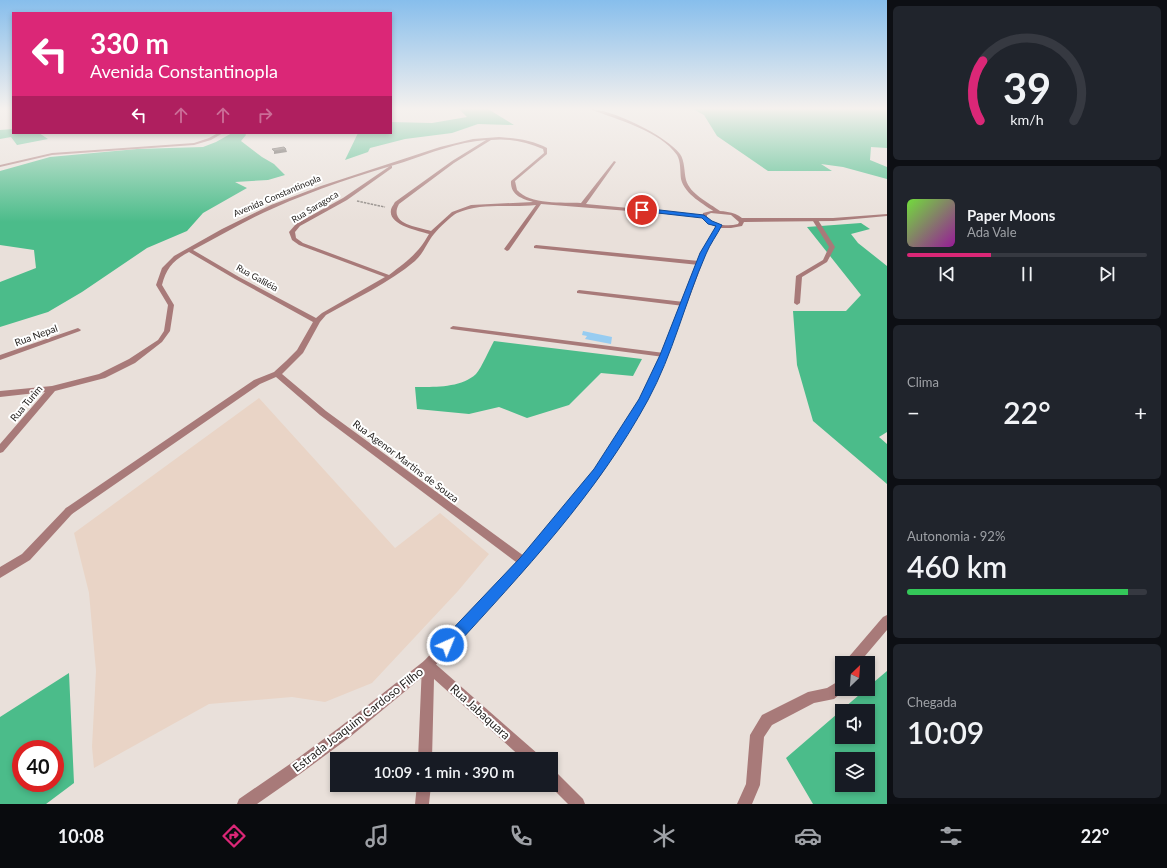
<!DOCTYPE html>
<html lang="pt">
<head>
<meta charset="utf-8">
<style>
	body { margin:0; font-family:Lato,sans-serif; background:#20242c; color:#f1f3f6; height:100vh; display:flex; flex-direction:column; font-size:15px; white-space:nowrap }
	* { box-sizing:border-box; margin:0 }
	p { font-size:13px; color:#9ea1a6 }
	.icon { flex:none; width:22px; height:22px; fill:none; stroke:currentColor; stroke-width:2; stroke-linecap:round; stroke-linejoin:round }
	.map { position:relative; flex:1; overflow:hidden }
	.drawer { display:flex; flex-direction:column; gap:6px; padding:6px; background:#0d0f14; width:280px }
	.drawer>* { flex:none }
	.top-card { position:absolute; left:12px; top:12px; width:380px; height:122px; border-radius:0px; box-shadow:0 2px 6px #0003; background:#db2777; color:#fff; overflow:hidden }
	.needle { width:26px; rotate:25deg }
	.tools { position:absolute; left:835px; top:656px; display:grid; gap:8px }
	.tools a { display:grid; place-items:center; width:40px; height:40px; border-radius:0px; background:#171b24; box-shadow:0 2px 6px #0003; font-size:20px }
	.speed { position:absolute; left:12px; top:740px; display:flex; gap:8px; font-size:20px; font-weight:700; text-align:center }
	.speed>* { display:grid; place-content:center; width:52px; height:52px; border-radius:50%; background:#171b24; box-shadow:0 2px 6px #0003; line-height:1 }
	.speed .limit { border:6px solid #d22; background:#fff; color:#111 }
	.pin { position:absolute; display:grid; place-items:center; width:34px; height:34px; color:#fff; margin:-17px; border:2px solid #fff; border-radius:50%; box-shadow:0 1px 4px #0007 }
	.me { position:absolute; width:44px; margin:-22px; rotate:44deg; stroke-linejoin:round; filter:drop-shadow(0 0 3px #0008) }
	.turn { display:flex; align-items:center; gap:14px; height:84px; padding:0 12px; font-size:18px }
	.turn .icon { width:52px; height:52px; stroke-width:2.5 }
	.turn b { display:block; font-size:28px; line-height:34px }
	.lanes { display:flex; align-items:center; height:38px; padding:0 12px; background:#0003; justify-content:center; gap:20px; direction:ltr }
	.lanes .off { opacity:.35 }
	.big { font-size:30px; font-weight:600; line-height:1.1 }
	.drawer .tile { flex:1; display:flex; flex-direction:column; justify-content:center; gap:6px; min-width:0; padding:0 14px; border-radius:6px; background:#20242c }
	.drawer .dial { align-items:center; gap:0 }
	.dial svg { height:104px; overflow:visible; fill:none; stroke:#363941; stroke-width:7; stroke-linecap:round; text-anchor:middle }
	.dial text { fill:#f1f3f6; stroke:none }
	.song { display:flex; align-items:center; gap:12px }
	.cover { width:48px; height:48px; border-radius:6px; background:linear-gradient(135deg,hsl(100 70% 55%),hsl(300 70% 35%)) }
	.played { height:4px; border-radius:2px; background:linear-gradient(90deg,#db2777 35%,#363941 35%) }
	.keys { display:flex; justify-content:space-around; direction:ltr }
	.heat { display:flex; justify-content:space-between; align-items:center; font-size:22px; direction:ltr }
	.charge { height:6px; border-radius:3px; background:linear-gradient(90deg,#34c759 92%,#363941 0) }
	.trip { position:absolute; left:330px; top:752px; width:228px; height:40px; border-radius:0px; background:#171b24; box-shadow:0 2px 6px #0003; font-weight:600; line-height:40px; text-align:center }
	.menu { display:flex; height:64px; justify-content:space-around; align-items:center; background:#090b0e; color:#9ea1a6 }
	.menu .icon { width:28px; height:28px }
	.menu .current { color:#db2777 }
	.menu b { font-size:18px; color:#f1f3f6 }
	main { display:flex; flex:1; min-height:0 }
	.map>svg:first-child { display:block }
</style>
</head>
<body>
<main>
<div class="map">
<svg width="887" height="804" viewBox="0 0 887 804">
	<rect width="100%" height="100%" fill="#e9e0da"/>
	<path fill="#e9d4c6" d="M259 398 395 548 440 513 489 554 458 591 372 683 325 702 292 697 209 704 94 768 92 747 96 671 89 593 74 533Z"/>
	<path fill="#4bbc8a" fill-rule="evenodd" d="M459 109H488L514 125 478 124 452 133 405 139 370 148 368 152 345 160 358 133H391V122L432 123 467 117Z
		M693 109H887V148L871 147 870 160 887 167V179L843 167 821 164 832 171H768L717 136 704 115Z
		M13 129V133H39L48 139 17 145 11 137 0 139V130Z
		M232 133H245L246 135 241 141 262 157 274 164 285 175 268 180 235 182 247 188 203 213 187 231 147 248 82 292 48 312 0 327V282L36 268 34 250 0 245V171L50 157 137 149 203 147 216 142Z
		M861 223 870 229 851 234 858 243 887 266V432L879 437 887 444V484L813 421 797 365 793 311H846L861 295 807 227Z
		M494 341 642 359 633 376 601 373 569 405 527 418 499 407 469 414 417 409 415 387C434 387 461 388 476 374 482 367 489 350 494 341Z
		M887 671V804H813L786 758 866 689H868V687ZM842 711H868V737H842ZM842 759H868V785H842Z
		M69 673 74 783 46 804H0V717ZM21 749H55V783H21Z"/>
	<path fill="#97ccf1" d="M583 331 612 337 611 344 585 339 587 336 582 335Z"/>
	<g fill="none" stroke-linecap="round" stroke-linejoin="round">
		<path stroke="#8d8783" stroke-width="1.5" stroke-dasharray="2.5 1" stroke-linecap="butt" d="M357 201 385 207"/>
		<path fill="#a87a79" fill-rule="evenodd" d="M536 245 699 261 702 263 699 265 534 248V246Z
			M579 290 684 302 687 304 684 306 577 293V291Z
			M453 326 664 353 668 355 664 357 451 329 450 328Z
			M69 507 72 508 74 511 72 514 30 560 0 578V567L22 554 66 508Z"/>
		<path fill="#a87a79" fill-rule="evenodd" d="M590 109C611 109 667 136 680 154 685 161 684 172 686 180 690 194 709 203 720 211V213H716C704 204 685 195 681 179 680 171 681 162 677 155 661 131 615 119 590 109Z
			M218 133H223L211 140 194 145 52 155 0 167V165L52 153 194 143 209 138Z
			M499 137C515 138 533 140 547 148V154L515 181 517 190C530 205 563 202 581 203L614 161 616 162 586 204 704 215 706 216 704 217 541 204 509 250 507 251 504 249 536 205C510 208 482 202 457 213 451 216 439 228 434 234 427 242 424 253 415 261 389 283 356 298 326 315L320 322 303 353 282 374 326 411 528 559 529 562 528 565 524 567 520 565 320 415 276 377 260 384 72 514 69 515 66 514 64 511 66 508 254 380 274 372 286 361 297 350 313 322 235 279 189 252C173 260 166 269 162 285L174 305 170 331 162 342 135 363 105 378 55 391 3 452 0 453V444L45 392 0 397V391L52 386 99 374 129 359 158 340 164 331 168 305 156 285 162 268 174 256 222 229 271 205 321 186 440 147 473 139ZM486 140 452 161 395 202C394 204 391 208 391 210 388 225 419 231 429 234 417 255 408 260 389 275L303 243 296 238 295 232 300 226 347 200 392 168V166H390L343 198 296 224 289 232 292 240 299 245 385 277 322 313 316 318 239 277 193 250C220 236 246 220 274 208 316 189 360 175 404 162 431 153 457 142 486 140ZM491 140C509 138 527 142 543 149L544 153 511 181C510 195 522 199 533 202L471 205 452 212 431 231C417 227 388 224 399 204L454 163Z
			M814 220H818L835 247 827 262 802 277 800 303 797 305 794 303 796 276 823 260 829 247 813 221Z
			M78 328 81 330 80 331 0 360V355Z
			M887 615V630L859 663H845L847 659 883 617Z
			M428 659 432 661 538 754 540 759H523L434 679 432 759H418L422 665 424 661Z
			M842 679V689H846L834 699 814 703 772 725 764 737 760 785 752 804H737L746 784 750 735 762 715 808 692 827 688Z
			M551 770 556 772 583 799 585 804H568L549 785H551Z
			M417 785H431L429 804H415Z"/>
		<path fill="#a87a79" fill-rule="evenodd" d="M711 211C722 211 734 211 742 218H833L887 214V216L833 221 744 222 742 226 731 228H720L706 253 668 355 647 400 601 475 528 565 432 669 350 737 300 774 257 804H237L239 799 290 764 340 727 424 661 520 559 557 515 595 469 639 400 660 355 700 253 716 227 706 222 702 218 703 213ZM711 213 731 215 739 222 738 224C727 227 716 225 707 218V215Z"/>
	</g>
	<path fill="#4c4642" d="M252 133H261L252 134Z
		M286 149 287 152 274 154V151Z"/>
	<path fill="#6c645f" stroke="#4c4642" d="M284 147 286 149 274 151 272 149Z"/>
	<linearGradient id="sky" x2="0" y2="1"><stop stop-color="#87beec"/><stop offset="0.49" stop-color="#f5f1ee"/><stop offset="1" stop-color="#f5f1ee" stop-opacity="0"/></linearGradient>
	<rect width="887" height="222" fill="url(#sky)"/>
	<path fill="#1a73e8" stroke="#114b97" d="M642 208 704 215 712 221 722 225C717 235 710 244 706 254 685 302 673 354 648 400 597 494 523 572 452 650L447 652 442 650 440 645 442 640 520 558 594 469 639 399 660 355 700 253 716 226 708 224 702 218 640 211V209Z"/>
	<g text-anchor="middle" stroke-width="4" stroke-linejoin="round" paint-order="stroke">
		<g font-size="9" fill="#282523" stroke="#fff">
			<text transform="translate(277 196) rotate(-23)" y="3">Avenida Constantinopla</text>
			<text transform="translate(315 207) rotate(-31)" y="3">Rua Saragoca</text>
			<text transform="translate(257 278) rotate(29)" y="3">Rua Galiléia</text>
		</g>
		<g font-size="10" fill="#282523" stroke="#fff">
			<text transform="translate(36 335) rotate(-20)" y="4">Rua Nepal</text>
			<text transform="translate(26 403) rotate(-50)" y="4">Rua Turim</text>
			<text transform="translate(406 461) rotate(37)" y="4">Rua Agenor Martins de Souza</text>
		</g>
		<g font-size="12" fill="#282523" stroke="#fff">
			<text transform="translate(480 712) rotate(42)" y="4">Rua Jabaquara</text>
			<text transform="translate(358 720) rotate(-38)" y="4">Estrada Joaquim Cardoso Filho</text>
		</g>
	</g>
</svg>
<div class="tools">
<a><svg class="needle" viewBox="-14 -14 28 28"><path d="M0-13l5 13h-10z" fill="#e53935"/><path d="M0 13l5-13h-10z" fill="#9ea1a6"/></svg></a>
<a><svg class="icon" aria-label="sound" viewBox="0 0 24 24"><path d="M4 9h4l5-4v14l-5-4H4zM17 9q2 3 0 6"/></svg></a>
<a><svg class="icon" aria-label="layers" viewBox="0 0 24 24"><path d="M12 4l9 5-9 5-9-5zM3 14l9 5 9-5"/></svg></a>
</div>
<div class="speed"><div class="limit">40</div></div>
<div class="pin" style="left:642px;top:210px;background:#d93025"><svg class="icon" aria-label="arrive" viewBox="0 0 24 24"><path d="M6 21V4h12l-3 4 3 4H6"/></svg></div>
<svg class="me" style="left:447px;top:645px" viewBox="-20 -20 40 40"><circle r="17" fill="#1a73e8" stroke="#fff" stroke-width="3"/><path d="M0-11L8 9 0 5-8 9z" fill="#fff"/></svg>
<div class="trip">10:09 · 1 min · 390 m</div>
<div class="top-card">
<div class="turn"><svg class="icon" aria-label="left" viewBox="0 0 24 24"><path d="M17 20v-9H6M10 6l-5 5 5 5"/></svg><div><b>330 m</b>Avenida Constantinopla</div></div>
<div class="lanes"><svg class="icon" aria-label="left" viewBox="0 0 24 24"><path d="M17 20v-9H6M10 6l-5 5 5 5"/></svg><svg class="icon off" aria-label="ahead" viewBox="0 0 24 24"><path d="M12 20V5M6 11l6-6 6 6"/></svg><svg class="icon off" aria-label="ahead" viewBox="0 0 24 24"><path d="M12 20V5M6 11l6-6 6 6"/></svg><svg class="icon off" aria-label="right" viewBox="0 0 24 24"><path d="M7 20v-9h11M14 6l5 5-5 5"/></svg></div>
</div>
</div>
<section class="drawer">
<div class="tile dial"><svg viewBox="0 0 100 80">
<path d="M14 69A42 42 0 1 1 86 69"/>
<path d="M14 69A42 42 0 0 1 16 23" stroke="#db2777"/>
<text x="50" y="56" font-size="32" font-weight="700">39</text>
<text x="50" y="72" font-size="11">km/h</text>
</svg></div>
<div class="tile">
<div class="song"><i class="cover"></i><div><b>Paper Moons</b><p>Ada Vale</p></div></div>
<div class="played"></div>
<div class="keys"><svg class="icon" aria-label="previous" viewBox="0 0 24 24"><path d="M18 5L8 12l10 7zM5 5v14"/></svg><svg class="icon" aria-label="pause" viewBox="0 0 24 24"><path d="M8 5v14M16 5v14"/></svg><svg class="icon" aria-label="next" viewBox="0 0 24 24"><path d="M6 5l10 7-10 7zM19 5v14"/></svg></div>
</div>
<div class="tile"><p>Clima</p>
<div class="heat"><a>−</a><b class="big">22°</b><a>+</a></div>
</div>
<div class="tile"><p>Autonomia · 92%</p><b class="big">460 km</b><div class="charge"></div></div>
<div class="tile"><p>Chegada</p><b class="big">10:09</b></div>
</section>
</main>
<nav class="menu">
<b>10:08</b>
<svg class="icon current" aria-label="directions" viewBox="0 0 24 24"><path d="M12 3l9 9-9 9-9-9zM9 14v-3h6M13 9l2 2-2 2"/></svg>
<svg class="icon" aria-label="music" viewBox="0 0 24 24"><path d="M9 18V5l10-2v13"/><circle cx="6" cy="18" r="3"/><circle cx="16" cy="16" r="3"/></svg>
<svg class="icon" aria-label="phone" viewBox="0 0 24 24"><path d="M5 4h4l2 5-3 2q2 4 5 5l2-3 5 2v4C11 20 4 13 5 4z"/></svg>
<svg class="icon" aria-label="climate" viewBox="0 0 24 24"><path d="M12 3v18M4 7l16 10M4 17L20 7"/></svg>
<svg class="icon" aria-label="car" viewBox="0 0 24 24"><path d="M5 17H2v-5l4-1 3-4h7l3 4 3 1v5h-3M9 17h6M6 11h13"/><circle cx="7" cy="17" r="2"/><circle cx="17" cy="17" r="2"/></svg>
<svg class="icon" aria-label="filters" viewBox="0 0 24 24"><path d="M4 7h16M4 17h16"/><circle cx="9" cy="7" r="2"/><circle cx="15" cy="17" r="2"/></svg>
<b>22°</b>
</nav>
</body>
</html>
